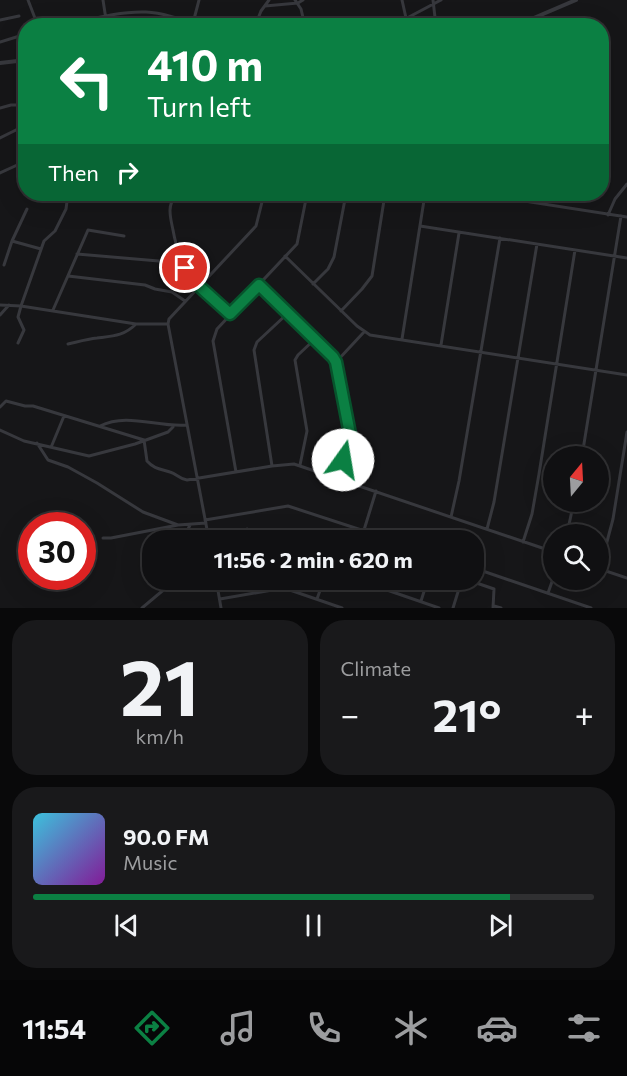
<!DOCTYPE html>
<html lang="en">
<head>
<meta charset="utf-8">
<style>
	body { margin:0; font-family:Commissioner,sans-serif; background:#19191b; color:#f1f3f6; height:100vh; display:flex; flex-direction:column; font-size:22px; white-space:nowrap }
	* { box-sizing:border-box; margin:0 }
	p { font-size:20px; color:#9c9d9f }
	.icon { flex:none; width:33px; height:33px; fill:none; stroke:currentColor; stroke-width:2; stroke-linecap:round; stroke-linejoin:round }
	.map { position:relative; height:608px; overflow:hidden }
	.panel { display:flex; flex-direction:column; gap:12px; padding:12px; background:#09090a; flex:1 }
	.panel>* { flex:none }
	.hud { position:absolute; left:18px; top:18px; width:591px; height:183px; border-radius:24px; box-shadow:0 6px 24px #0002,0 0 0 2px #303032; background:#0b8043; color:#fff; overflow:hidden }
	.needle { width:39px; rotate:18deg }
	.fabs { position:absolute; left:543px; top:446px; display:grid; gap:12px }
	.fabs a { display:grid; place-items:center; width:66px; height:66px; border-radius:50%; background:#101012; box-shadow:0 6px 24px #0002,0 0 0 2px #303032; font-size:30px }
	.speed { position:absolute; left:18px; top:512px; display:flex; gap:12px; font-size:30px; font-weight:700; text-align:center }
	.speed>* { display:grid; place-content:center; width:78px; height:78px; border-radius:50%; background:#101012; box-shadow:0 6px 24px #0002,0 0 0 2px #303032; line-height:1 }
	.speed .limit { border:9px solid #d22; background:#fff; color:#111 }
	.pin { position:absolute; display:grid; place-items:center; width:51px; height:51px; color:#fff; margin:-26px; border:3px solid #fff; border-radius:50%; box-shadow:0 2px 6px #0007 }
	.me { position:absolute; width:66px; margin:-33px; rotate:13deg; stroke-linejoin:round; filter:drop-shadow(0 0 4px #0008) }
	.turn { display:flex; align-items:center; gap:21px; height:126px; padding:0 30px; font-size:27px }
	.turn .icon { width:78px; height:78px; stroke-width:2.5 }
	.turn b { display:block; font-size:42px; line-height:51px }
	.then { display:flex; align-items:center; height:57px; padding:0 30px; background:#0003; gap:12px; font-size:22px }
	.big { font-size:45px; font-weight:700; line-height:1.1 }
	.panel .card { flex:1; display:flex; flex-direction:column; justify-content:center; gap:9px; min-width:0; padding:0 21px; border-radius:24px; background:#19191b }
	.panel .dial { align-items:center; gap:0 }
	.dial b { font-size:78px; line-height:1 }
	.song { display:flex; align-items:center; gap:18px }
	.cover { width:72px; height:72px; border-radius:9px; background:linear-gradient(135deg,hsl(190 70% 55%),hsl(290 70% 35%)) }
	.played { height:6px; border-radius:3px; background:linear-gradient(90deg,#0b8043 85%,#303032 85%) }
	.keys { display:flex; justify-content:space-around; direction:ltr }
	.heat { display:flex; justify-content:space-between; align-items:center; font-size:33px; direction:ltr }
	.panel .tiles { flex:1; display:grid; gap:12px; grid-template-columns:1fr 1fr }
	.card:last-child { grid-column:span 2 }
	.trip { position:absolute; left:142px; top:530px; width:342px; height:60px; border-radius:24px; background:#101012; box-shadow:0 6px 24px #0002,0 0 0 2px #303032; font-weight:700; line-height:60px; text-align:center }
	.dock { display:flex; height:96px; justify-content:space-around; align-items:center; background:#060607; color:#9c9d9f }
	.dock .icon { width:42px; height:42px }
	.dock .selected { color:#0b8043 }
	.dock b { font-size:27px; color:#f1f3f6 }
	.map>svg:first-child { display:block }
</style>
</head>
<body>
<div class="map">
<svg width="627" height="608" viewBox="0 0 627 608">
	<rect width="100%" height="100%" fill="#161618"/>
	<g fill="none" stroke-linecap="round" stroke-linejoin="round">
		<path stroke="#37383d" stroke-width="3" d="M28 0 38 26
			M103 0 107 26
			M295 0 301 9 305 26
			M402 0 406 18
			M433 0 436 26
			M265 6 298 3 303 0
			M0 20 19 16
			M193 23 199 0
			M62 26C89 20 118 11 146 12 165 13 183 20 201 26
			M255 26 261 11 269 0
			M392 26 441 0
			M0 42 26 34
			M0 108 11 105H26
			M0 138 26 125
			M0 173 26 161
			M176 194C167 206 170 216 173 230 181 275 198 285 230 314
			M479 194 627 217
			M608 215 615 199 627 184
			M420 226 627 258
			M12 241 41 249
			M77 254 182 263
			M285 256 357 326 370 335 627 375
			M4 265 12 241 27 209
			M68 276 145 285 155 289 172 292 185 301
			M313 284 328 269 334 257 346 194
			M259 285 336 362 350 434 336 477
			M0 305 21 306 44 241 55 231 66 209 68 194
			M53 310 88 230 124 236
			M341 311 362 289 372 276 385 194
			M0 315 9 305
			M402 339 425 194
			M18 343 24 330 18 317 21 306 136 324H167
			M68 344C77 342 87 339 97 338 113 336 124 336 136 324
			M441 345 459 233
			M337 361 364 332
			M0 407 6 401 25 406H33L144 440 147 461C154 469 161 469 170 472 177 474 179 479 187 480L272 466 294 464 554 552
			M100 426C127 412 159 428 187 425
			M0 430 24 441 89 456 135 444 168 432 173 427
			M37 443 48 460 68 467 97 483 143 512 178 525
			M52 445 64 416
			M582 456 621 216
			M300 465 307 431 295 360 298 355 315 339
			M272 466 254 350 257 342 287 314
			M236 472 213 341 217 329 297 244 307 194
			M451 517 459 481 500 238
			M205 520 288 506 392 540
			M247 529 248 540
			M487 529 494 502 537 244
			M364 530 376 491
			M567 534 574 501
			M103 538H111L178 525 206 523
			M183 540 190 525
			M209 540 168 324 169 319 256 226 264 194
			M523 542 532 514 539 474 575 250
			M474 568 591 608
			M600 568 613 519 627 432
			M600 569 627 578
			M216 579 221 608
			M355 579 439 608
			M465 579 494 589 493 608
			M390 591 394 579
			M548 593 554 576
			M220 599 284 588 342 608
			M317 599 324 579
			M421 601 428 579
			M494 606 501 608
			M142 608 167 587 169 579
			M453 608 462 579"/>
		<path stroke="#37383d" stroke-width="4" d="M515 26 576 0
			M0 63 26 60"/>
	</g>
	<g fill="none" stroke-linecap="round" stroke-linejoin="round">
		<g stroke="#07532c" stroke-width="15">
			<path id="route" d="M185 268 199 286 230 314 259 285 333 357 336 362 350 434 343 460"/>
		</g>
		<use href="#route" stroke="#0b8043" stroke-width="10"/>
	</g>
</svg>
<div class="fabs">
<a><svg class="needle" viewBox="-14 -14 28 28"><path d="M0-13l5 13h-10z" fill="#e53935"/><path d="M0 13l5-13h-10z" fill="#9c9d9f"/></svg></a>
<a><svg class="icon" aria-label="search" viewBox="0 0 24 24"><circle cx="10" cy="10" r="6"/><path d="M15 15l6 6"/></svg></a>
</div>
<div class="speed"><div class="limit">30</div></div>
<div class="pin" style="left:185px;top:268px;background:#d93025"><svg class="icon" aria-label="arrive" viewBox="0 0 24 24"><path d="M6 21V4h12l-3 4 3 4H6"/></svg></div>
<svg class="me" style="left:343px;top:460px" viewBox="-20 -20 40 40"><circle r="19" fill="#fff"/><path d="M0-13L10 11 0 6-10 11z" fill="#0b8043"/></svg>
<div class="trip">11:56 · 2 min · 620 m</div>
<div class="hud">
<div class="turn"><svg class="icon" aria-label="left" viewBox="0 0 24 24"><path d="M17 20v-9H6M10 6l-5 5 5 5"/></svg><div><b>410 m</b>Turn left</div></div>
<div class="then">Then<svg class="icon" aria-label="right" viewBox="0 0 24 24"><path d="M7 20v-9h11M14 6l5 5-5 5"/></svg></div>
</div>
</div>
<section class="panel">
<div class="tiles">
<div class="card dial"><b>21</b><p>km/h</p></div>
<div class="card"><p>Climate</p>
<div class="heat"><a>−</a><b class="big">21°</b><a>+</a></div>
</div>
<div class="card">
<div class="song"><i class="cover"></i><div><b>90.0 FM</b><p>Music</p></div></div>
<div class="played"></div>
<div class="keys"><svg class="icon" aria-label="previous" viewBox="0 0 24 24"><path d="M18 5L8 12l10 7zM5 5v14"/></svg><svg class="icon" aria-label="pause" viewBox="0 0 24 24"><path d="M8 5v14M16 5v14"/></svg><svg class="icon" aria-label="next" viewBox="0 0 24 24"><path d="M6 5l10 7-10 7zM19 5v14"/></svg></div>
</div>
</div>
</section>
<nav class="dock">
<b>11:54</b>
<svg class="icon selected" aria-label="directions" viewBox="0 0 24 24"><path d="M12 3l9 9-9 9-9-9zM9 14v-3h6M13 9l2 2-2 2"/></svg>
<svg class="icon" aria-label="music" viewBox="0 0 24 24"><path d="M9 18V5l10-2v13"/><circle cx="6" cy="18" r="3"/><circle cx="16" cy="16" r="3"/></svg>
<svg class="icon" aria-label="phone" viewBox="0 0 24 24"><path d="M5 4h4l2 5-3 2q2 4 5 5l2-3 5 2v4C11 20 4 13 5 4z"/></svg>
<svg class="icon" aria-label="climate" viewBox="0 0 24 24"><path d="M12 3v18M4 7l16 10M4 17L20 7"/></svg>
<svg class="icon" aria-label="car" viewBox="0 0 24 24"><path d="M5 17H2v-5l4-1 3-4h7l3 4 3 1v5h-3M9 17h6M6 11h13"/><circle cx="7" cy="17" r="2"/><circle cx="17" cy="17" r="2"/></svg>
<svg class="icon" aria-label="filters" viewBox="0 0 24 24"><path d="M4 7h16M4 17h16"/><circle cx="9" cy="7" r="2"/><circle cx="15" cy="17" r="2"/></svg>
</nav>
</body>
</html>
